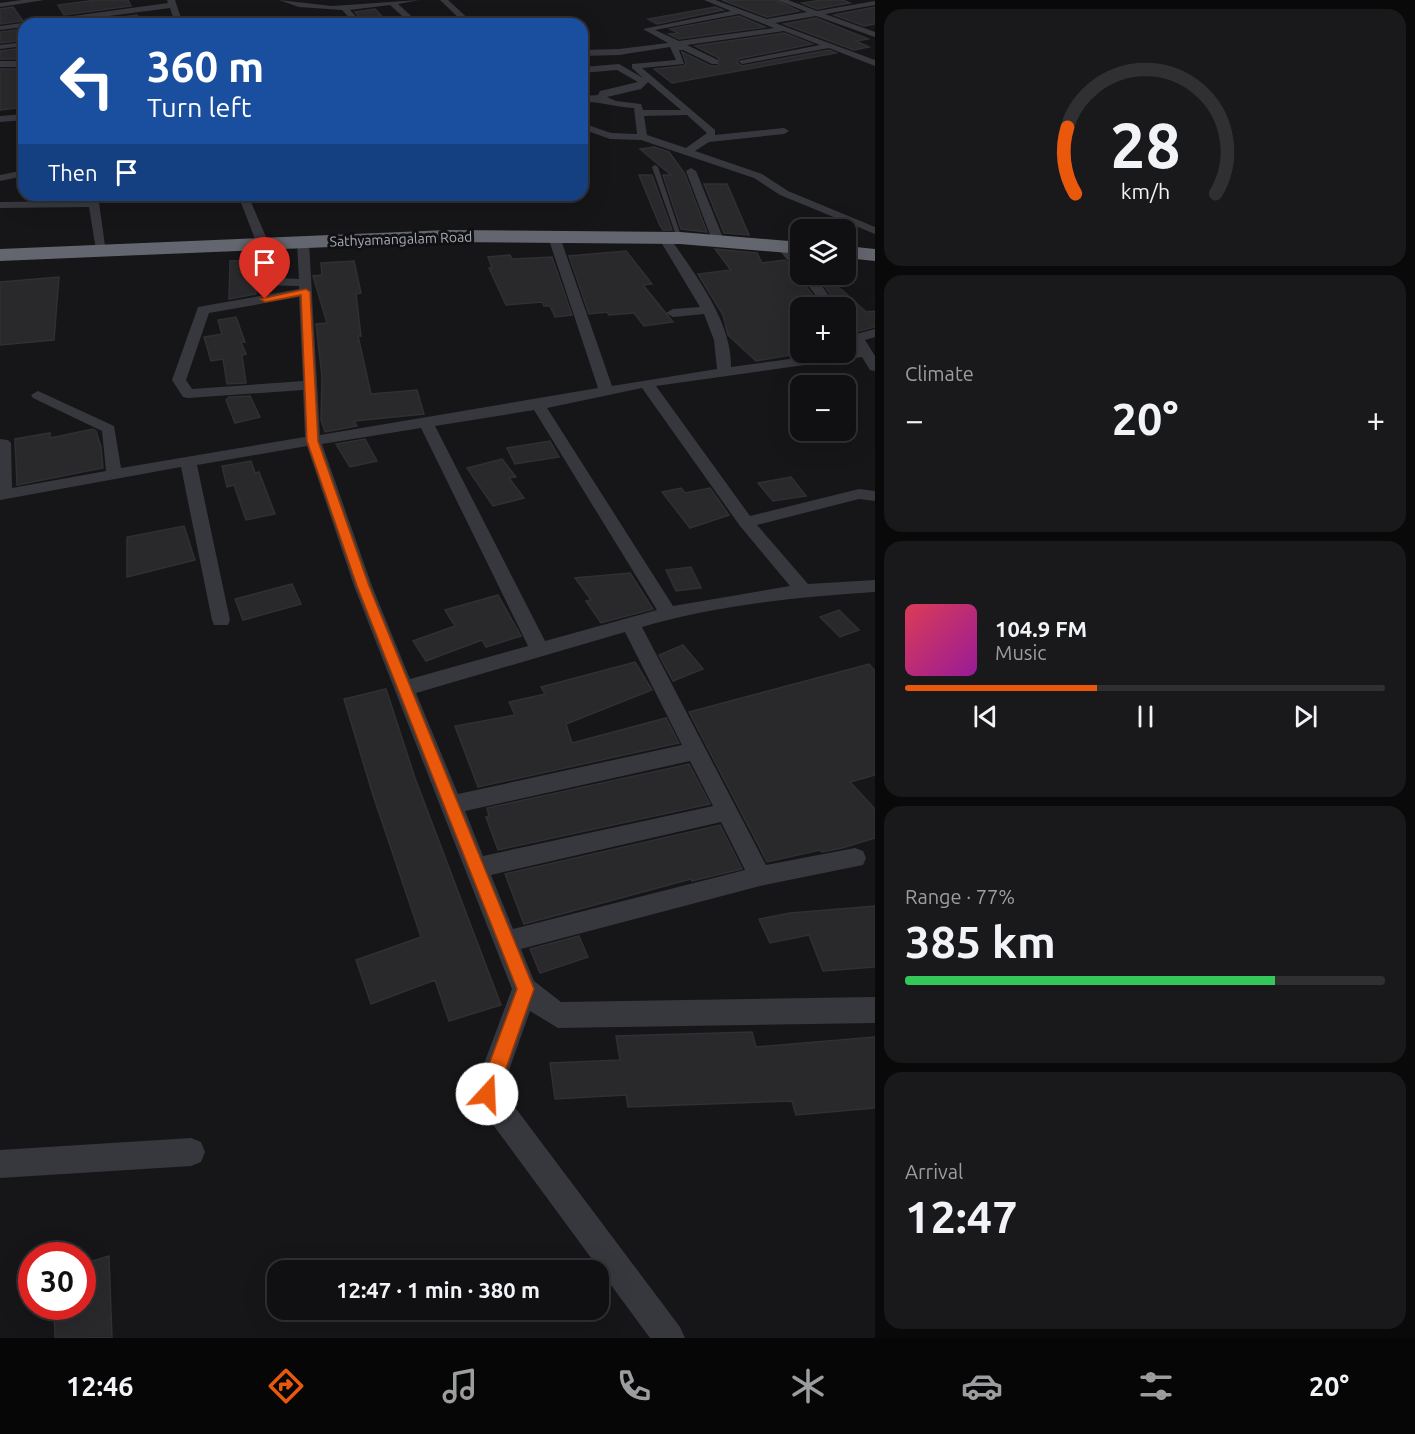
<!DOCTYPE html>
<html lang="en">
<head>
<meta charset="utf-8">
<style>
	body { margin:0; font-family:Ubuntu,sans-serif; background:#19191b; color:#f1f3f6; height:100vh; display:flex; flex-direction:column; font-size:22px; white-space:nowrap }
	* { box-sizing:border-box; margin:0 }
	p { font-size:20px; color:#9c9d9f }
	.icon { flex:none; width:33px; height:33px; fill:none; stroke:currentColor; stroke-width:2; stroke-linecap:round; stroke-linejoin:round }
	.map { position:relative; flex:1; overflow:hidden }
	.sheet { display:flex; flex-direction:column; gap:9px; padding:9px; background:#09090a; width:540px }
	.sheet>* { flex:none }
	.top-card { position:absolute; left:18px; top:18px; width:570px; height:183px; border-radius:18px; box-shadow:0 6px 24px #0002,0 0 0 2px #303032; background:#1a4fa0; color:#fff; overflow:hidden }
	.buttons { position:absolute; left:790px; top:219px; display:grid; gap:12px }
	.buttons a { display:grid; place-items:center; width:66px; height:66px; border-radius:12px; background:#101012; box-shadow:0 6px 24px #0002,0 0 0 2px #303032; font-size:30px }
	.speed { position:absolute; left:18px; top:1242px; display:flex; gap:12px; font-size:30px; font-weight:700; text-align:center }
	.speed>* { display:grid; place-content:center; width:78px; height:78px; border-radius:50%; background:#101012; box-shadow:0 6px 24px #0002,0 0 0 2px #303032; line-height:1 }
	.speed .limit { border:9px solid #d22; background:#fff; color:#111 }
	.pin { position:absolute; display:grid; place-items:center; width:51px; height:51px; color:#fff; margin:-62px -26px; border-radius:50% 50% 50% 0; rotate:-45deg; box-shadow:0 0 6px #0007 }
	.pin .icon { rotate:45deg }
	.me { position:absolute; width:66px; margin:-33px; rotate:20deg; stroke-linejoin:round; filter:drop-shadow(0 0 4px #0008) }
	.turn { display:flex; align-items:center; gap:21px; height:126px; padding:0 30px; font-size:27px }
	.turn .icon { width:78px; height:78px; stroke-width:2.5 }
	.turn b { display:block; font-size:42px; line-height:51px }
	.then { display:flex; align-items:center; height:57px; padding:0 30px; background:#0003; gap:12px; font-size:22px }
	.big { font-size:45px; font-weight:700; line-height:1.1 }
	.sheet .tile { flex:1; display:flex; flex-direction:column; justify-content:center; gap:9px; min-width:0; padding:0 21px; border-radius:18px; background:#19191b }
	.sheet .dial { align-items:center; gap:0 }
	.dial svg { height:156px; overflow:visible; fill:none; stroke:#303032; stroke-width:7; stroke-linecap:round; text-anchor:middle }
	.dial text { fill:#f1f3f6; stroke:none }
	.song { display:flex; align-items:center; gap:18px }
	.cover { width:72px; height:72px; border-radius:9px; background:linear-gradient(135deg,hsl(350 70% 55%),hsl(300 70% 35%)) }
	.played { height:6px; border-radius:3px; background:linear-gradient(90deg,#ea580c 40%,#303032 40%) }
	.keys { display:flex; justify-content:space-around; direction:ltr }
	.heat { display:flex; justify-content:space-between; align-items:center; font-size:33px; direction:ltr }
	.charge { height:9px; border-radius:4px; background:linear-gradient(90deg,#34c759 77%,#303032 0) }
	.trip { position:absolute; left:267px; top:1260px; width:342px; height:60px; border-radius:18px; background:#101012; box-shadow:0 6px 24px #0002,0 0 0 2px #303032; font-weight:700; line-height:60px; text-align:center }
	.menu { display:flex; height:96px; justify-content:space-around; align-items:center; background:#060607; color:#9c9d9f }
	.menu .icon { width:42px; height:42px }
	.menu .active { color:#ea580c }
	.menu b { font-size:27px; color:#f1f3f6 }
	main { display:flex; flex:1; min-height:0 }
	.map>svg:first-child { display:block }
</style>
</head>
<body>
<main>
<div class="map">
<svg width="875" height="1338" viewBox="0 0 875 1338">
	<rect width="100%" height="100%" fill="#161618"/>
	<path fill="#29292c" stroke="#303034" stroke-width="1.5" d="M97 0H128L131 6 64 15 58 5Z
		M722 0H775L799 11 767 17Z
		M823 0H843L850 3 817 9 802 3Z
		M13 7 23 21 0 24V9Z
		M715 7 723 10 657 24 648 19Z
		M875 7V24L864 26 834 15Z
		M375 9 389 24H365L355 12Z
		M137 15 141 20 109 24H68Z
		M739 16 765 27 679 39 669 34 678 33 670 29Z
		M816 18 868 39 856 41 869 47 854 50 784 24Z
		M24 29V40L0 43V32Z
		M784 33 812 44 738 59 737 63 742 66 829 50 836 53 672 83 654 69 684 66 686 63 682 52 711 66H718L719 58 695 46Z
		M24 48V59H0V51Z
		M0 69H24V107L0 110Z
		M654 147 669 152 685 174 707 232 681 229 663 175H671L640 149Z
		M639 175H652L672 230H663L660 226Z
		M704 184H727L749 235 724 233Z
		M715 249 757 253 762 263 785 260 798 275 822 308H801V353L756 361 728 335 723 315 698 274 731 270Z
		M626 251 652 284 643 285 673 322 644 326 634 313 609 315 607 312 589 314 569 256Z
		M510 255 512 259 552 257 572 315 555 317 550 306H544L542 302 506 305 489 268H492L488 257Z
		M256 260V277L253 282 256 285V294L229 299 230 261Z
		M354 261 361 293 356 294 361 336H358L371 394 417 390 424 414 354 421 357 426 325 432 321 420 322 377 316 324 327 323 313 276 322 275 321 263Z
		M816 274H820L842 290 866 312 875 311V327L855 332 846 322V308H840Z
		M59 277 54 340 0 345V282Z
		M236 317 245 342H241L246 354 242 355 246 383 227 384 223 359 211 361 204 337 222 334 218 320Z
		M250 396 260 417 235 423 226 400 229 397Z
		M93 429 96 431 101 447 103 468 17 485 15 439 50 433V438Z
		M365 439 377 461 350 467 336 444Z
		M550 441 559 457 515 464 507 448Z
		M502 459 516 477 509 478 524 498 493 506 467 468Z
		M251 461 255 473 259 472 275 514 246 520 234 485 227 487 222 466Z
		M791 477 806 496 773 501 758 483Z
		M681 488 685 493 710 488 729 515 690 528 662 492Z
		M184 526 195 560 127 577V537Z
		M691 567 701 588 676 591 666 570Z
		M630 573 653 609 601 623 586 601 591 600 575 578Z
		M292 584 301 604 243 620 235 599Z
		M498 595 521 636 486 647 482 640 426 661 413 641 455 626 445 610Z
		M839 610 859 630 840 637 820 617Z
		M683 645 703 669 673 681 659 655Z
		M635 662 652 690 566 724 572 743 666 718 679 743 478 787 455 726 515 715 509 702 545 694 541 687Z
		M869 664 875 671V775L850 782 875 809V838L842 848 822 852 820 850 767 862 689 712Z
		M386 689 415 778 501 1005 449 1021 435 980 371 1004 356 960 421 937 373 795 344 699Z
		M689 764 710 804 498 850 486 817 489 816 487 808Z
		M720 825 742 869 692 881 691 879 524 924 505 874Z
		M875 906V967L823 971 809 935 770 943 759 919 790 913Z
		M579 936 588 957 540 973 530 949Z
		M752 1032 756 1047 875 1037V1108L796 1115 792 1101 628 1107 626 1095 555 1099 550 1063 620 1060 616 1036Z
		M109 1256 112 1338H55L54 1306H82V1264Z"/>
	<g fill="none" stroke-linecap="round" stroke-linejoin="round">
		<path fill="#37383d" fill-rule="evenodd" d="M655 165 658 167 682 239 677 238 652 167Z"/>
		<path fill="#37383d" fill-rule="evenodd" d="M22 0H44L0 7V3Z
			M167 0H175L183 24H175L170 8 48 24H24V27L0 30V26L168 3Z
			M279 0 332 6 419 0 398 4 420 24H411L390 5 350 10 363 24H355L342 10 299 7Z
			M440 0H448L474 24H465Z
			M704 0H715L767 19 807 12 777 0H788L817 11 875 1V5L825 14 875 32V37L816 16 775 23 875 60V66L829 48 742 64 738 61 820 45 784 31 687 45 718 60V64H712L683 50H679L684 64 642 68 715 130V135L784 128 789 131 784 134 709 142 695 151 762 174 788 191 875 227V234L780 195 754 178 641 140 610 139 582 129V123L611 133 637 134 634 108C615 107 600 101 582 102V96L598 95 600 91 638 82 617 70 582 73V67L619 64 643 78 632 68V64L676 60 670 47 619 55 582 56V50L619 49 668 43 643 29 731 11ZM739 14 774 28 679 41 655 30ZM648 82 681 110H643L641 104 616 101 607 97 641 89ZM687 115 707 133 686 148 647 135 644 116Z
			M24 42V46L0 49V45Z
			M0 61H24V67H0Z
			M24 114V120L0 122V116Z
			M691 168 696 171 724 240 722 243 712 240 686 171Z
			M24 170V176L0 181V175Z
			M88 195H98L106 253 96 250 89 207 0 208V202L88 201Z
			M238 195H248L269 244 267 247 257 244Z
			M554 233 560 237 612 386 717 369 714 340 704 314 673 317 666 313 673 309 700 307 658 237 664 233 668 235C693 272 732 320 731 367L857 350 850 338 852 335 875 329V337L865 340 875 356V371L870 370 862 357 656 386 750 516 859 489 875 491V501L859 499 757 525 808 584 875 580V592C797 597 717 605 642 627L766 865 855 848 863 851 866 858 863 865 760 886 521 949 534 981 561 1002 875 997V1023L558 1028 530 1011 502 1090 680 1327 685 1338H650L477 1103 473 1093 512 989 354 586 307 446 197 465 230 620 228 625H214L212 620 181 467 0 500V439L8 440 11 443 12 488 106 471 102 431 33 398 31 395 38 391 114 426 121 468 305 437 303 390 188 398 183 397 172 380 198 307 299 289V286L261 285 255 281 261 277 299 279 297 242 303 238 309 242 320 435 598 388 548 237ZM299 297 303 381 192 389 186 380 209 313ZM642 388 740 526 790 586 673 606 547 408ZM534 410 657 610 545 641 435 426ZM421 428 528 646 410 679 372 586 322 444ZM625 632 682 745 458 794 416 693ZM690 761 713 806 483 856 465 811ZM721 822 745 870 513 929 491 875Z
			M778 243H786L801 261V274H813L838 308H825L802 277 800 274 801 273 797 272 776 246Z
			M191 1138 201 1142 205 1152 201 1162 191 1166 0 1178V1150Z"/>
		<path fill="#63666e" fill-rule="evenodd" d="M448 230 680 232 801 242V254L680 244 448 242 0 261V249Z
			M846 246 875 249V261L846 258Z"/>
	</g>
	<path fill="#ea580c" stroke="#983908" stroke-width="1.5" d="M306 289 310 292 318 441 369 586 534 989 497 1094 494 1100 487 1103 480 1100 478 1094 517 989 357 586 307 441 301 295 265 302 260 299Z"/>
	<g text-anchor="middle" stroke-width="6" stroke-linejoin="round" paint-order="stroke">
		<g font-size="14" fill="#a8adb8" stroke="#111113">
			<text transform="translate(401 239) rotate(-2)" y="5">Sathyamangalam Road</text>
		</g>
	</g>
</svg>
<div class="buttons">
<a><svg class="icon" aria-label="layers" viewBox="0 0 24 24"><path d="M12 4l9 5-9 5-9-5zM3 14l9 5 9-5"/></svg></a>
<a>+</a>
<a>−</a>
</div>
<div class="speed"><div class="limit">30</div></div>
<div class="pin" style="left:265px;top:299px;background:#d93025"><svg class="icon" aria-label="arrive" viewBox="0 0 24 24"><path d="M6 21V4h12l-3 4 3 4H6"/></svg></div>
<svg class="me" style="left:487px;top:1094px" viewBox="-20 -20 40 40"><circle r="19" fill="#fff"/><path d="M0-13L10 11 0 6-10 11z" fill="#ea580c"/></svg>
<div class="trip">12:47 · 1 min · 380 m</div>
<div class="top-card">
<div class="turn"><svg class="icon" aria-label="left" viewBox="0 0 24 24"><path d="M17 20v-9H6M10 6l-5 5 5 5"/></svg><div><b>360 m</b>Turn left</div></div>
<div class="then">Then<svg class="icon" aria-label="arrive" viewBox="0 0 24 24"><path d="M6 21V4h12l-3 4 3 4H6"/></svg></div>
</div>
</div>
<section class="sheet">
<div class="tile dial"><svg viewBox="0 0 100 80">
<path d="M14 69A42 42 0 1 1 86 69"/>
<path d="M14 69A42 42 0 0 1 10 35" stroke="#ea580c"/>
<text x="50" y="56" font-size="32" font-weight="700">28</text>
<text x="50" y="72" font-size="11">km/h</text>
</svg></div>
<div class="tile"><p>Climate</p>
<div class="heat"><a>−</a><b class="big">20°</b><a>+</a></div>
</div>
<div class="tile">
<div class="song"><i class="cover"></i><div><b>104.9 FM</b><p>Music</p></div></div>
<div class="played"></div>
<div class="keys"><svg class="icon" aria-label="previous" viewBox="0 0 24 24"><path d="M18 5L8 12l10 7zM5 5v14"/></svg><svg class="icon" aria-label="pause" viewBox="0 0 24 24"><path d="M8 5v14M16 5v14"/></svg><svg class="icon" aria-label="next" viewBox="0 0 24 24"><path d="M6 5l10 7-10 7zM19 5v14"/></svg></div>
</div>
<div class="tile"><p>Range · 77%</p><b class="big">385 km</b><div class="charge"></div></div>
<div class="tile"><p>Arrival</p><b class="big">12:47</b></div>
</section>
</main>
<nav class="menu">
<b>12:46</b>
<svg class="icon active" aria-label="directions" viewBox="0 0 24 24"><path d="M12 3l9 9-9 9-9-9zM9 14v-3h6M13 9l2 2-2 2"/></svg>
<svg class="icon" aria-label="music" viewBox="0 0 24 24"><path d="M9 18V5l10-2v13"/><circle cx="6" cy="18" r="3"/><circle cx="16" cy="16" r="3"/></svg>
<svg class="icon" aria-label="phone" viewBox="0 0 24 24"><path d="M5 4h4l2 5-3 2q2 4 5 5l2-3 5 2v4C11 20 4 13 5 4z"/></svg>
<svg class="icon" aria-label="climate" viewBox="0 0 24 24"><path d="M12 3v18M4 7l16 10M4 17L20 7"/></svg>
<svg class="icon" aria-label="car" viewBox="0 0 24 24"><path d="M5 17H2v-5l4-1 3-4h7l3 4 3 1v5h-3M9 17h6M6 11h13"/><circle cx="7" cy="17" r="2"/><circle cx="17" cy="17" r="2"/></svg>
<svg class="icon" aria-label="filters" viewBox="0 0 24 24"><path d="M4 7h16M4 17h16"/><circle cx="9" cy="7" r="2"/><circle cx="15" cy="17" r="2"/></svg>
<b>20°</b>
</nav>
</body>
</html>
